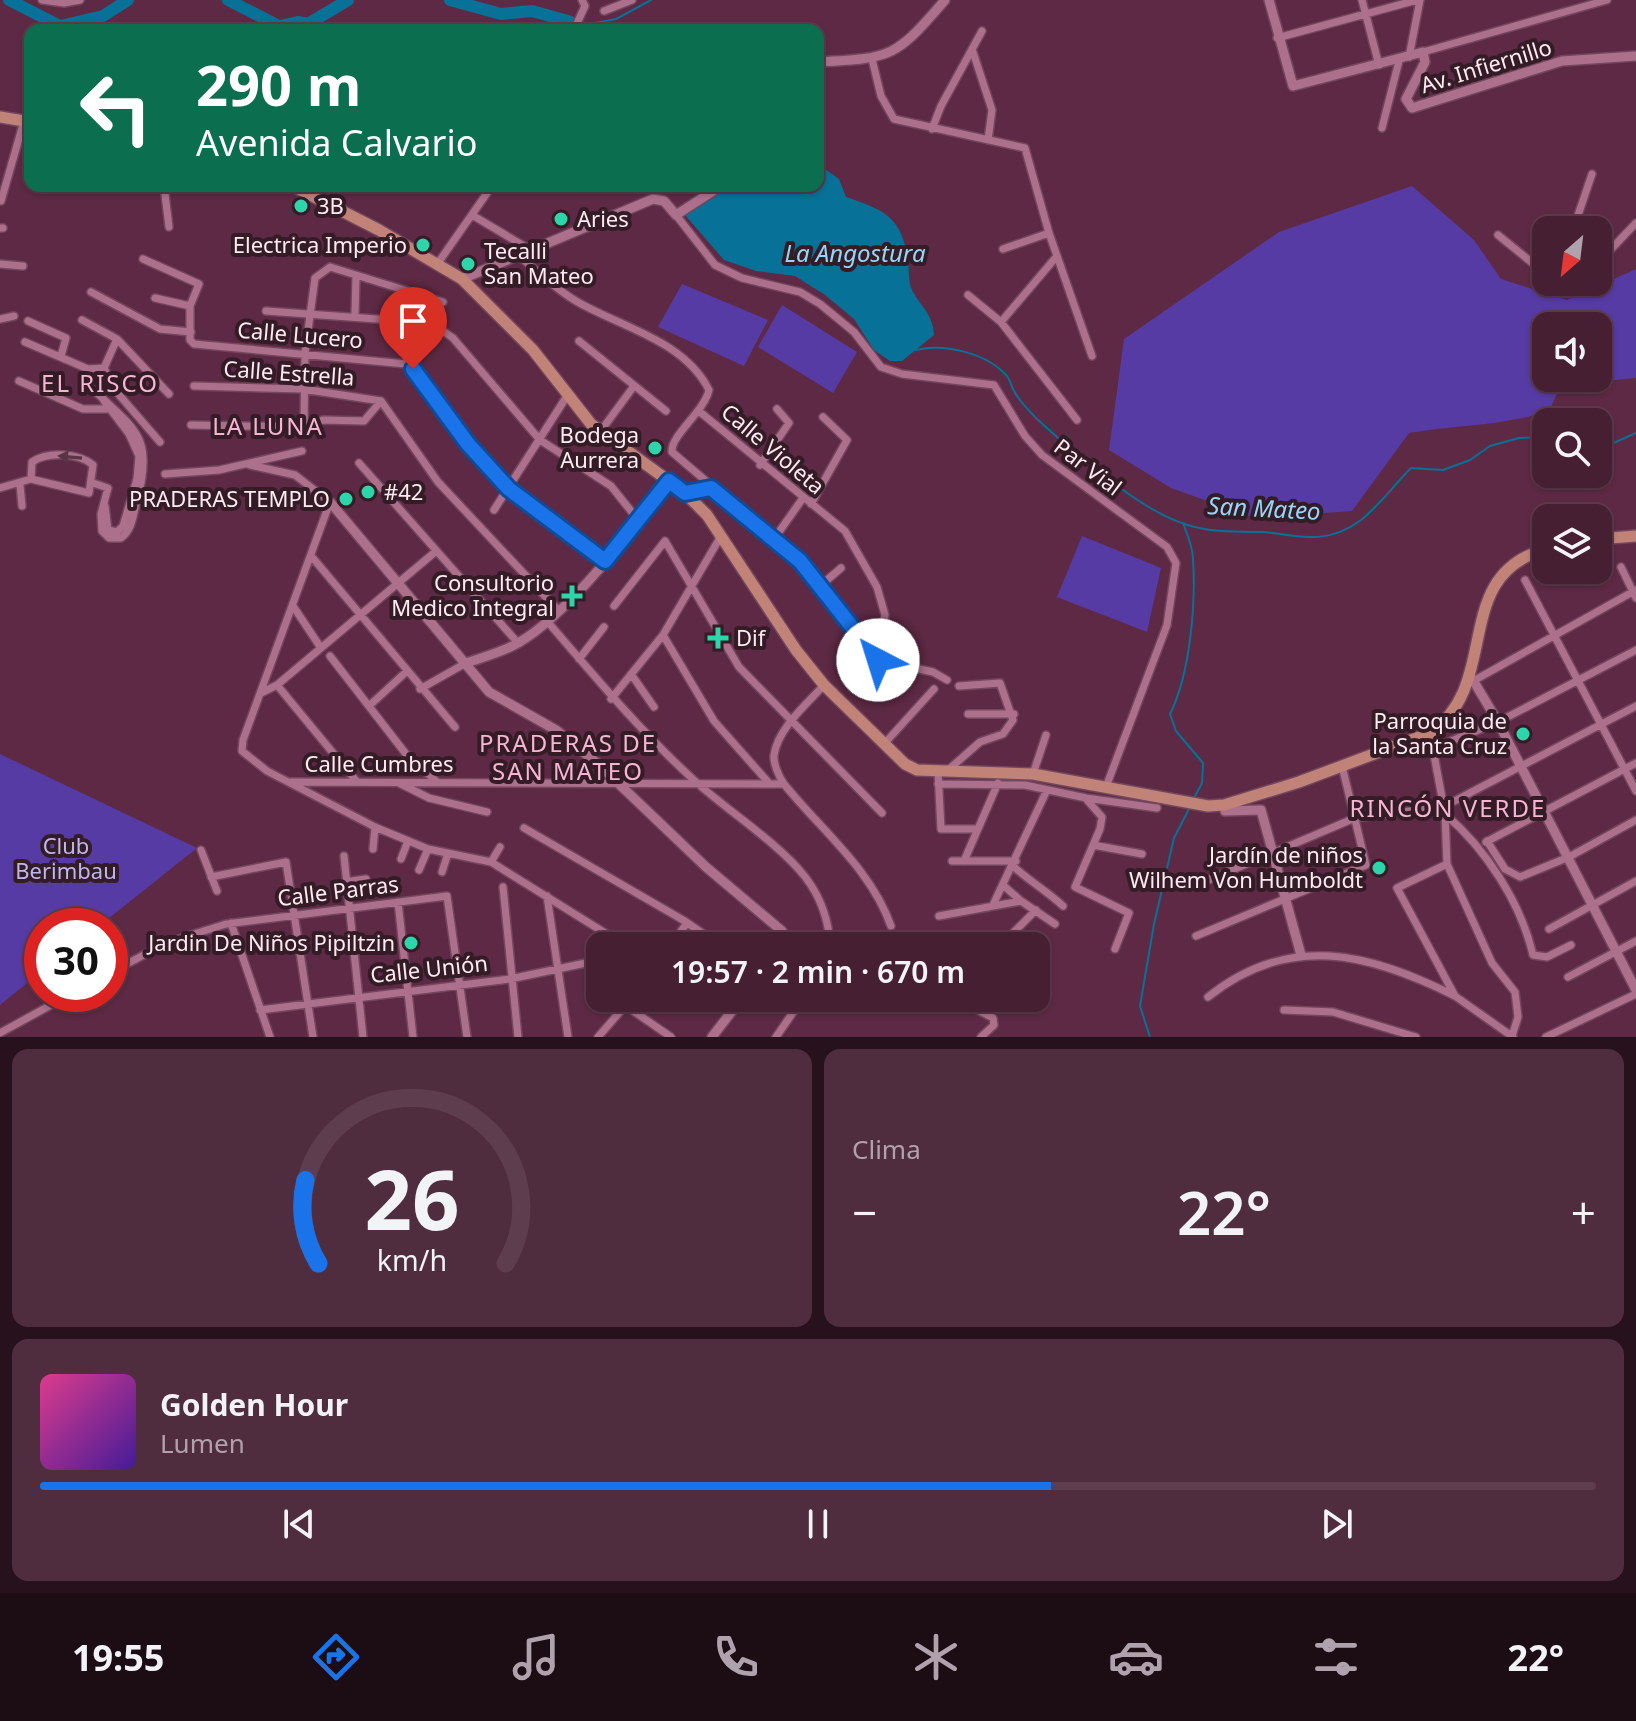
<!DOCTYPE html>
<html lang="es">
<head>
<meta charset="utf-8">
<style>
	body { margin:0; font-family:"Noto Sans",sans-serif; background:#502c3f; color:#f1f3f6; height:100vh; display:flex; flex-direction:column; font-size:30px; white-space:nowrap }
	* { box-sizing:border-box; margin:0 }
	p { font-size:26px; color:#b0a2ac }
	.icon { flex:none; width:44px; height:44px; fill:none; stroke:currentColor; stroke-width:2; stroke-linecap:round; stroke-linejoin:round }
	.map { position:relative; height:1037px; overflow:hidden }
	.side { display:flex; flex-direction:column; gap:12px; padding:12px; background:#26111c; flex:1 }
	.side>* { flex:none }
	.hud { position:absolute; left:24px; top:24px; width:800px; height:168px; border-radius:16px; box-shadow:0 2px 6px #0004,0 0 0 2px #5e3d4e; background:#0b6e4f; color:#fff; overflow:hidden }
	.needle { width:52px; rotate:208deg }
	.tools { position:absolute; left:1532px; top:216px; display:grid; gap:16px }
	.tools a { display:grid; place-items:center; width:80px; height:80px; border-radius:16px; background:#461f33; box-shadow:0 2px 6px #0004,0 0 0 2px #5e3d4e; font-size:40px }
	.speed { position:absolute; left:24px; top:908px; display:flex; gap:16px; font-size:40px; font-weight:700; text-align:center }
	.speed>* { display:grid; place-content:center; width:104px; height:104px; border-radius:50%; background:#461f33; box-shadow:0 2px 6px #0004,0 0 0 2px #5e3d4e; line-height:1 }
	.speed .limit { border:12px solid #d22; background:#fff; color:#111 }
	.pin { position:absolute; display:grid; place-items:center; width:68px; height:68px; color:#fff; margin:-82px -34px; border-radius:50% 50% 50% 0; rotate:-45deg; box-shadow:0 0 8px #0007 }
	.pin .icon { rotate:45deg }
	.me { position:absolute; width:88px; margin:-44px; rotate:320deg; stroke-linejoin:round; filter:drop-shadow(0 0 6px #0008) }
	.turn { display:flex; align-items:center; gap:28px; height:168px; padding:0 40px; font-size:36px }
	.turn .icon { width:104px; height:104px; stroke-width:2.5 }
	.turn b { display:block; font-size:56px; line-height:68px }
	.big { font-size:60px; font-weight:600; line-height:1.1 }
	.side .tile { flex:1; display:flex; flex-direction:column; justify-content:center; gap:12px; min-width:0; padding:0 28px; border-radius:16px; background:#502c3f }
	.side .dial { align-items:center; gap:0 }
	.dial svg { height:208px; overflow:visible; fill:none; stroke:#5e3d4e; stroke-width:7; stroke-linecap:round; text-anchor:middle }
	.dial text { fill:#f1f3f6; stroke:none }
	.song { display:flex; align-items:center; gap:24px }
	.cover { width:96px; height:96px; border-radius:12px; background:linear-gradient(135deg,hsl(330 70% 55%),hsl(260 70% 35%)) }
	.played { height:8px; border-radius:4px; background:linear-gradient(90deg,#1a73e8 65%,#5e3d4e 65%) }
	.keys { display:flex; justify-content:space-around; direction:ltr }
	.heat { display:flex; justify-content:space-between; align-items:center; font-size:44px; direction:ltr }
	.side .tiles { flex:1; display:grid; gap:12px; grid-template-columns:1fr 1fr }
	.tile:last-child { grid-column:span 2 }
	.trip { position:absolute; left:586px; top:932px; width:464px; height:80px; border-radius:16px; background:#461f33; box-shadow:0 2px 6px #0004,0 0 0 2px #5e3d4e; font-weight:600; line-height:80px; text-align:center }
	.tabs { display:flex; height:128px; justify-content:space-around; align-items:center; background:#1c0c14; color:#b0a2ac }
	.tabs .icon { width:56px; height:56px }
	.tabs .selected { color:#1a73e8 }
	.tabs b { font-size:36px; color:#f1f3f6 }
	.map>svg:first-child { display:block }
</style>
</head>
<body>
<div class="map">
<svg width="1636" height="1037" viewBox="0 0 1636 1037">
	<rect width="100%" height="100%" fill="#5e2944"/>
	<path fill="#573ba4" fill-rule="evenodd" d="M1412 186 1474 240 1501 279 1567 300 1636 269V378L1561 385 1549 411C1504 426 1456 425 1409 433L1352 511 1255 518 1171 488 1109 450 1124 339 1279 232ZM1546 326H1598V378H1546Z
		M682 284 768 320 744 366 658 327Z
		M782 305 857 352 833 393 758 347Z
		M1082 536 1161 568 1147 632 1057 597Z
		M0 754 197 848 99 926H42V971L0 1005Z"/>
	<path fill="#077197" d="M818 164 839 179 846 197C884 210 901 216 908 259 909 268 908 282 912 290 921 307 933 314 934 335L902 361H890L874 350 854 319 825 295 795 276 756 271 724 260 685 215 728 186H818Z"/>
	<g fill="none" stroke-linecap="round" stroke-linejoin="round">
		<path stroke="#077197" stroke-width="2" d="M579 26 616 19 651 0
			M916 350C944 343 986 353 1006 375 1010 379 1011 386 1014 391 1019 401 1029 411 1037 419 1065 445 1114 486 1147 506 1189 532 1215 532 1262 532 1280 533 1299 538 1317 537 1362 534 1382 497 1411 468L1443 470 1470 460 1490 446 1519 438 1546 437
			M1598 450 1636 433
			M1183 523C1187 534 1193 547 1193 559 1196 605 1190 674 1170 714L1176 731 1203 763 1202 783 1194 798
			M1150 1037 1140 1006 1154 924 1174 838 1190 807"/>
		<path stroke="#077197" stroke-width="12" d="M9 0 60 26 103 16 128 0
			M228 0 279 26 298 22 308 24 348 0
			M450 0 501 14 532 11 568 21 587 30"/>
		<g stroke="#72475e" stroke-width="10">
			<path id="street" d="M42 0 64 3 80 0
				M1362 0 1379 65
				M604 11 632 0
				M574 30 585 6 582 0
				M1277 38 1417 0
				M972 49 992 110 988 140
				M1423 52 1607 0
				M1409 57 1420 0
				M872 59 881 96 894 119 1025 148 1049 233 1092 356
				M1382 128 1399 61
				M932 129 941 106 982 31
				M164 186 169 227
				M1 201 24 121
				M472 215 529 249
				M676 215 715 265 742 278 800 292 820 304 854 332 881 367 902 374 994 385 1025 436 1042 455 1167 547 1176 563 1167 625 1106 787
				M0 228H3
				M1573 230 1592 174
				M1498 235 1546 274
				M1003 249 1049 233
				M517 254C536 270 554 288 576 301 620 327 684 340 709 390 704 412 670 436 672 452L800 561 878 660 933 672 947 680
				M143 259 199 284 190 306V340L194 344 406 364 468 444 509 489 605 561
				M438 263 492 186
				M1598 263 1636 223
				M0 264 23 266
				M91 292 160 329 191 332
				M968 295 1001 322 1077 420
				M155 298 190 306
				M266 311 432 323 453 338 540 440 611 486 639 521
				M355 315 356 276
				M0 319 14 316
				M82 320 117 339 169 394
				M28 321 66 338 61 356
				M1001 322 1057 256
				M579 341 666 411
				M25 342 88 369
				M104 368 114 389 160 442
				M19 381 83 409H108
				M194 386 303 389 381 401 438 482 558 610
				M104 401 129 434 139 456 137 479 123 526 117 532 108 530 105 506
				M700 412 845 531 877 587 885 615 878 660
				M191 425 304 427 323 420 364 421 381 401
				M304 427 305 353 315 278 330 267 443 302
				M600 432 634 386
				M359 463 518 643
				M250 465 295 475 330 502 243 740 242 751 267 771 375 827 428 849 491 862 626 946
				M760 465 789 423 777 409
				M165 474 219 470 302 451
				M93 483 108 488 101 514 102 531 109 538H121C132 530 133 516 136 504 157 431 131 429 86 382L88 369 104 368 117 339
				M20 485 22 506
				M0 488 31 479 89 493 93 465C79 453 48 451 32 462L31 479
				M685 493 711 488
				M811 504 847 440 823 417
				M494 510 567 396
				M774 539 803 498
				M312 557 455 727
				M1621 567 1636 598
				M1525 580 1636 791
				M820 586 841 568
				M293 606 321 648
				M614 606 665 541 739 667 882 813
				M547 621C595 677 641 732 696 782 728 811 781 845 806 878 821 898 829 921 830 946
				M663 635 714 721 768 782
				M330 656 406 754 437 782
				M579 659 604 627
				M631 674 654 707
				M1475 680 1636 590
				M277 685 357 782
				M824 685C807 704 778 728 774 755 773 763 779 777 784 784 821 830 871 869 891 926
				M420 689 466 663
				M261 693 277 685 435 552
				M611 699 663 635 721 536
				M369 706 406 672
				M968 714H1014
				M1430 733 1445 814 1447 864 1492 963 1515 992 1518 1017 1512 1036
				M884 744 934 689
				M1434 748 1498 722 1636 650
				M947 771 980 742 1003 734 1013 720 1000 683 959 686
				M938 772 941 829H978
				M1033 774 1046 735
				M291 782 784 784
				M399 783 429 798 487 812
				M938 784 1025 785 1086 798 1157 808
				M1087 800 1102 817 1100 829 1075 887 1129 913 1115 949
				M1445 814C1486 849 1521 903 1533 955L1547 957 1571 945
				M524 828 683 920 721 946
				M1487 841 1505 869 1520 877 1569 857 1636 820
				M1486 842 1636 763
				M1093 845 1142 854
				M373 849 375 827
				M201 850 217 891
				M344 856 363 1037
				M401 859 408 841
				M952 861H1016
				M964 861 998 783
				M491 862 500 847
				M1447 864 1397 888 1455 996 1513 1037
				M1013 866C1029 881 1047 891 1063 906
				M419 870 428 849
				M442 872 448 853
				M211 877 286 862 313 1037
				M345 882 366 879
				M1003 885 1021 901
				M503 887 518 1037
				M1192 887 1355 818 1443 807 1636 706
				M547 896 568 1037
				M398 902 413 1037
				M993 905 1047 790
				M939 916 1021 901 1055 924
				M231 923 270 1037
				M1549 929 1636 881
				M1196 936 1366 865 1342 766
				M670 946 687 923
				M1000 946 1036 910
				M110 973 166 943 226 924 447 896 467 1037
				M1568 977 1636 941
				M1208 997C1289 932 1369 953 1455 996
				M955 998 993 1018 994 1025 981 1037
				M626 1006 671 1037
				M260 1010 510 979 600 960
				M1284 1010 1333 1012 1416 1037
				M0 1033 71 994
				M598 1037 632 998
				M776 1037 803 998
				M1546 1037 1636 994"/>
		</g>
		<g stroke="#72475e" stroke-width="12">
			<path id="secondary" d="M1269 0 1293 86 1423 52 1425 62 1406 99 1412 108 1562 61 1636 56
				M818 62C893 58 895 58 945 0
				M462 279 653 199 664 201 676 215 721 186
				M330 502 489 692 556 730 598 764 706 867 782 931 776 946
				M466 663C483 657 503 652 518 643 569 614 633 529 669 481
				M1470 675 1498 722 1636 990
				M1224 805 1225 811 1261 810 1301 955
				M712 1037 742 998"/>
		</g>
		<g stroke="#72475e" stroke-width="14">
			<path id="primary" d="M0 117 30 122
				M293 186 379 230 462 279 533 350 591 424 685 493 707 515 796 650 824 685 905 764 917 770 1033 774 1208 806 1224 805 1299 782 1430 733C1503 683 1449 576 1546 549
				M1598 539 1636 536"/>
		</g>
		<use href="#street" stroke="#ad708c" stroke-width="7"/>
		<use href="#secondary" stroke="#ad708c" stroke-width="9"/>
		<use href="#primary" stroke="#c18277" stroke-width="11"/>
	</g>
	<defs><path id="oneway-solid" d="M-6-.8H1V-3.2L6.5 0L1 3.2V.8H-6Z" transform="scale(2)"/></defs>
	<use fill="#583545" href="#oneway-solid" transform="translate(70 457) rotate(-175)"/>
	<g fill="none" stroke-linecap="round" stroke-linejoin="round">
		<g stroke="#114b97" stroke-width="20">
			<path id="route" d="M413 369 468 444 509 489 605 561 669 481 685 493 711 488 800 561 878 660"/>
		</g>
		<use href="#route" stroke="#1a73e8" stroke-width="14"/>
	</g>
	<g fill="#2ed4aa" stroke="#341c27" stroke-width="3">
		<circle cx="301" cy="206" r="8"/>
		<circle cx="561" cy="219" r="8"/>
		<circle cx="423" cy="245" r="8"/>
		<circle cx="468" cy="264" r="8"/>
		<circle cx="655" cy="448" r="8"/>
		<circle cx="368" cy="492" r="8"/>
		<circle cx="346" cy="499" r="8"/>
		<path d="M568 584h8v8h8v8h-8v8h-8v-8h-8v-8h8z"/>
		<path d="M714 626h8v8h8v8h-8v8h-8v-8h-8v-8h8z"/>
		<circle cx="1523" cy="734" r="8"/>
		<circle cx="1379" cy="868" r="8"/>
		<circle cx="411" cy="943" r="8"/>
	</g>
	<g text-anchor="middle" stroke-width="8" stroke-linejoin="round" paint-order="stroke">
		<g font-size="22" fill="#feeaf2" stroke="#341c27">
			<text transform="translate(1486 66) rotate(-17)" y="8">Av. Infiernillo</text>
			<text transform="translate(300 335) rotate(5)" y="8">Calle Lucero</text>
			<text transform="translate(289 373) rotate(4)" y="8">Calle Estrella</text>
			<text transform="translate(773 449) rotate(40)" y="8">Calle Violeta</text>
			<text transform="translate(1088 467) rotate(37)" y="8">Par Vial</text>
			<text x="379" y="772">Calle Cumbres</text>
			<text transform="translate(338 891) rotate(-7)" y="8">Calle Parras</text>
			<text transform="translate(429 969) rotate(-6)" y="8">Calle Unión</text>
		</g>
		<g font-size="22" fill="#feeaf2" stroke="#341c27" text-anchor="end">
			<text x="317" y="214" text-anchor="start">3B</text>
			<text x="577" y="227" text-anchor="start">Aries</text>
			<text x="407" y="253">Electrica Imperio</text>
			<text x="484" y="259" text-anchor="start">Tecalli<tspan x="484" dy="25">San Mateo</tspan></text>
			<text x="639" y="443">Bodega<tspan x="639" dy="25">Aurrera</tspan></text>
			<text x="384" y="500" text-anchor="start">#42</text>
			<text x="330" y="507">PRADERAS TEMPLO</text>
			<text x="554" y="591">Consultorio<tspan x="554" dy="25">Medico Integral</tspan></text>
			<text x="736" y="646" text-anchor="start">Dif</text>
			<text x="1507" y="729">Parroquia de<tspan x="1507" dy="25">la Santa Cruz</tspan></text>
			<text x="1363" y="863">Jardín de niños<tspan x="1363" dy="25">Wilhem Von Humboldt</tspan></text>
			<text x="395" y="951">Jardin De Niños Pipiltzin</text>
		</g>
		<g font-size="22" fill="#beb7ef" stroke="#341c27">
			<text x="66" y="854">Club<tspan x="66" dy="25">Berimbau</tspan></text>
		</g>
		<g font-size="24" font-style="italic" fill="#95d5f6" stroke="#341c27">
			<text x="855" y="262">La Angostura</text>
			<text transform="translate(1264 509) rotate(3)" y="8">San Mateo</text>
		</g>
		<g font-size="24" letter-spacing="2" fill="#f7b5d3" stroke="#341c27">
			<text x="100" y="392">EL RISCO</text>
			<text x="268" y="435">LA LUNA</text>
			<text x="568" y="752">PRADERAS DE<tspan x="568" dy="28">SAN MATEO</tspan></text>
			<text x="1448" y="817">RINCÓN VERDE</text>
		</g>
	</g>
</svg>
<div class="tools">
<a><svg class="needle" viewBox="-14 -14 28 28"><path d="M0-13l5 13h-10z" fill="#e53935"/><path d="M0 13l5-13h-10z" fill="#b0a2ac"/></svg></a>
<a><svg class="icon" aria-label="sound" viewBox="0 0 24 24"><path d="M4 9h4l5-4v14l-5-4H4zM17 9q2 3 0 6"/></svg></a>
<a><svg class="icon" aria-label="search" viewBox="0 0 24 24"><circle cx="10" cy="10" r="6"/><path d="M15 15l6 6"/></svg></a>
<a><svg class="icon" aria-label="layers" viewBox="0 0 24 24"><path d="M12 4l9 5-9 5-9-5zM3 14l9 5 9-5"/></svg></a>
</div>
<div class="speed"><div class="limit">30</div></div>
<div class="pin" style="left:413px;top:369px;background:#d93025"><svg class="icon" aria-label="arrive" viewBox="0 0 24 24"><path d="M6 21V4h12l-3 4 3 4H6"/></svg></div>
<svg class="me" style="left:878px;top:660px" viewBox="-20 -20 40 40"><circle r="19" fill="#fff"/><path d="M0-13L10 11 0 6-10 11z" fill="#1a73e8"/></svg>
<div class="trip">19:57 · 2 min · 670 m</div>
<div class="hud">
<div class="turn"><svg class="icon" aria-label="left" viewBox="0 0 24 24"><path d="M17 20v-9H6M10 6l-5 5 5 5"/></svg><div><b>290 m</b>Avenida Calvario</div></div>
</div>
</div>
<section class="side">
<div class="tiles">
<div class="tile dial"><svg viewBox="0 0 100 80">
<path d="M14 69A42 42 0 1 1 86 69"/>
<path d="M14 69A42 42 0 0 1 9 37" stroke="#1a73e8"/>
<text x="50" y="56" font-size="32" font-weight="700">26</text>
<text x="50" y="72" font-size="11">km/h</text>
</svg></div>
<div class="tile"><p>Clima</p>
<div class="heat"><a>−</a><b class="big">22°</b><a>+</a></div>
</div>
<div class="tile">
<div class="song"><i class="cover"></i><div><b>Golden Hour</b><p>Lumen</p></div></div>
<div class="played"></div>
<div class="keys"><svg class="icon" aria-label="previous" viewBox="0 0 24 24"><path d="M18 5L8 12l10 7zM5 5v14"/></svg><svg class="icon" aria-label="pause" viewBox="0 0 24 24"><path d="M8 5v14M16 5v14"/></svg><svg class="icon" aria-label="next" viewBox="0 0 24 24"><path d="M6 5l10 7-10 7zM19 5v14"/></svg></div>
</div>
</div>
</section>
<nav class="tabs">
<b>19:55</b>
<svg class="icon selected" aria-label="directions" viewBox="0 0 24 24"><path d="M12 3l9 9-9 9-9-9zM9 14v-3h6M13 9l2 2-2 2"/></svg>
<svg class="icon" aria-label="music" viewBox="0 0 24 24"><path d="M9 18V5l10-2v13"/><circle cx="6" cy="18" r="3"/><circle cx="16" cy="16" r="3"/></svg>
<svg class="icon" aria-label="phone" viewBox="0 0 24 24"><path d="M5 4h4l2 5-3 2q2 4 5 5l2-3 5 2v4C11 20 4 13 5 4z"/></svg>
<svg class="icon" aria-label="climate" viewBox="0 0 24 24"><path d="M12 3v18M4 7l16 10M4 17L20 7"/></svg>
<svg class="icon" aria-label="car" viewBox="0 0 24 24"><path d="M5 17H2v-5l4-1 3-4h7l3 4 3 1v5h-3M9 17h6M6 11h13"/><circle cx="7" cy="17" r="2"/><circle cx="17" cy="17" r="2"/></svg>
<svg class="icon" aria-label="filters" viewBox="0 0 24 24"><path d="M4 7h16M4 17h16"/><circle cx="9" cy="7" r="2"/><circle cx="15" cy="17" r="2"/></svg>
<b>22°</b>
</nav>
</body>
</html>
